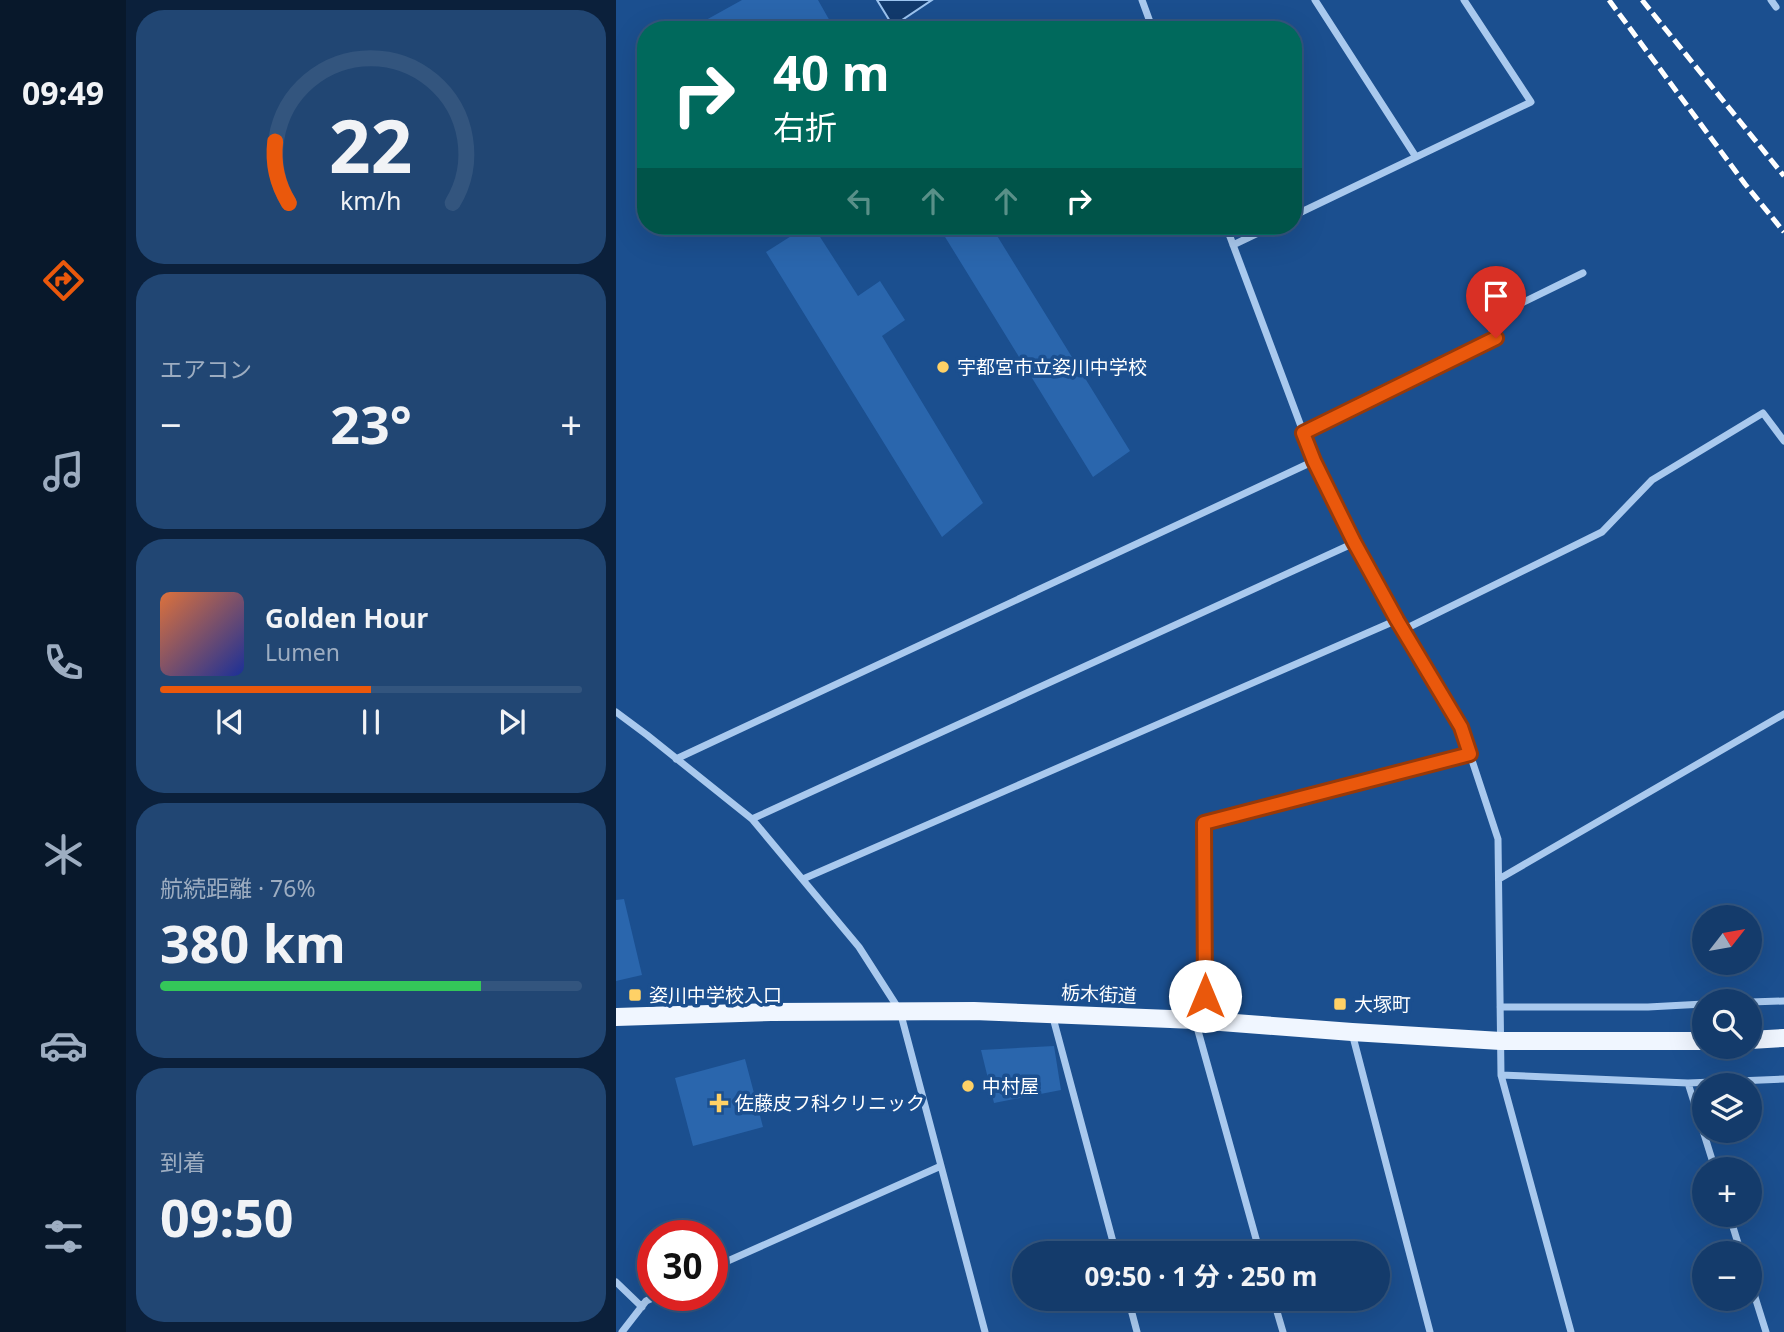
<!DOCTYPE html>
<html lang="ja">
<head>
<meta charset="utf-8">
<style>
	body { margin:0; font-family:"Noto Sans","Noto Sans JP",sans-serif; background:#214673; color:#f1f3f6; height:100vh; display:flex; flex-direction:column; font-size:26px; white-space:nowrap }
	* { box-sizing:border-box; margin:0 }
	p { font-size:23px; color:#9dadc1 }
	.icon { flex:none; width:38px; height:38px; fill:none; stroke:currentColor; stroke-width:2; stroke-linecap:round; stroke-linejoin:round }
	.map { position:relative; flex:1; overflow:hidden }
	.drawer { display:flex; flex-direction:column; gap:10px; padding:10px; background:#0b203b; width:490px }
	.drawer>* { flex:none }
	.top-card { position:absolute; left:21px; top:21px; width:665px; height:214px; border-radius:28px; box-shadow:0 7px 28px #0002,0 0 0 2px #33557e; background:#00695c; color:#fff; overflow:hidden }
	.needle { width:46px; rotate:59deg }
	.fabs { position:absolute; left:1076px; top:905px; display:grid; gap:14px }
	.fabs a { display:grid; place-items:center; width:70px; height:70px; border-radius:50%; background:#143b6b; box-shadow:0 7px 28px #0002,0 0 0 2px #33557e; font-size:35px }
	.speed { position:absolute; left:21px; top:1220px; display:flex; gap:14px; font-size:35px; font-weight:700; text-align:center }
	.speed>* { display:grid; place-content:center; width:91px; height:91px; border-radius:50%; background:#143b6b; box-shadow:0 7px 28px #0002,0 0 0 2px #33557e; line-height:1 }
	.speed .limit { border:10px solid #d22; background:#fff; color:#111 }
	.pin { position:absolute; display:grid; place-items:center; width:60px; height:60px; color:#fff; margin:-72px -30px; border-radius:50% 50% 50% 0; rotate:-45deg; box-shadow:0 0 7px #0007 }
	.pin .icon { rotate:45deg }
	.me { position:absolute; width:77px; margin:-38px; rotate:0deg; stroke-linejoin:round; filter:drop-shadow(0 0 5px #0008) }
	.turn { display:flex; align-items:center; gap:24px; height:147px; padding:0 21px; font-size:32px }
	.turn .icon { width:91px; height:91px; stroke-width:2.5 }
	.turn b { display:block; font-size:49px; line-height:60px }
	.lanes { display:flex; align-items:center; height:66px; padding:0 21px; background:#0003; justify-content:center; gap:35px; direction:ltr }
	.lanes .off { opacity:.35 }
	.big { font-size:52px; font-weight:700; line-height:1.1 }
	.drawer .tile { flex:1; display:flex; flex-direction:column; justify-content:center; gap:10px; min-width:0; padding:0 24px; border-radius:28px; background:#214673 }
	.drawer .dial { align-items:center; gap:0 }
	.dial svg { height:182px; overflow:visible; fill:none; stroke:#33557e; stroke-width:7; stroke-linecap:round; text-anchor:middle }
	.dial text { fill:#f1f3f6; stroke:none }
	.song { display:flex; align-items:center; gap:21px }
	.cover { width:84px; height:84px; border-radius:10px; background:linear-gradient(135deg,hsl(20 70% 55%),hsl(230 70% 35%)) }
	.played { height:7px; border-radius:4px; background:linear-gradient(90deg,#ea580c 50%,#33557e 50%) }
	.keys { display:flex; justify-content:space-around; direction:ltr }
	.heat { display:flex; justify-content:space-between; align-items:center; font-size:38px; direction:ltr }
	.charge { height:10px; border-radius:5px; background:linear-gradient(90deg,#34c759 76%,#33557e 0) }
	.trip { position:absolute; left:396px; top:1241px; width:378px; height:70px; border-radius:35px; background:#143b6b; box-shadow:0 7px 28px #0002,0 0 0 2px #33557e; font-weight:700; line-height:70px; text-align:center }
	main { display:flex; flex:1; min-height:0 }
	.tabs { display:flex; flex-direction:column; width:126px; justify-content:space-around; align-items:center; background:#08182b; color:#9dadc1 }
	.tabs .icon { width:49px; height:49px }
	.tabs .current { color:#ea580c }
	.tabs b { font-size:32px; color:#f1f3f6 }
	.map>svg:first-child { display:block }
</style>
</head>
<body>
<main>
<nav class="tabs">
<b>09:49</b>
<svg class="icon current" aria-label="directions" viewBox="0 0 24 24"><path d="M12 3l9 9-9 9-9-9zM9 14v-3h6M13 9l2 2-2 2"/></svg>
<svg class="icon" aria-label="music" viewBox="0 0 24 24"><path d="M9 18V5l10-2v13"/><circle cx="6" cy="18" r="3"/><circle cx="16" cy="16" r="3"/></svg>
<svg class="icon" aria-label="phone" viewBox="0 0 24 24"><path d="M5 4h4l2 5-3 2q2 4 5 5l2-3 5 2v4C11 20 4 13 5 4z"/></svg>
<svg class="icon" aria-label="climate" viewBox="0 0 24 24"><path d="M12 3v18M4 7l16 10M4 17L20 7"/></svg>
<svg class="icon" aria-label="car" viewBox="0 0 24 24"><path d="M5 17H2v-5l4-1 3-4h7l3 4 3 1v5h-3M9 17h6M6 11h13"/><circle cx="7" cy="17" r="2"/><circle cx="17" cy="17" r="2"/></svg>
<svg class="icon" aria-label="filters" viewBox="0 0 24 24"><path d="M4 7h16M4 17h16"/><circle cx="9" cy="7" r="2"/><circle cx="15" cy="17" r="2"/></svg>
</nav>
<section class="drawer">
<div class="tile dial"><svg viewBox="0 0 100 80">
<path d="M14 69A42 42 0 1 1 86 69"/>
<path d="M14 69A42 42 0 0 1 8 42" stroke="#ea580c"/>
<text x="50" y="56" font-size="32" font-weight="700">22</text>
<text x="50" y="72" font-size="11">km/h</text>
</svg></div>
<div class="tile"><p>エアコン</p>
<div class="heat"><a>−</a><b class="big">23°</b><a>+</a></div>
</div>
<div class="tile">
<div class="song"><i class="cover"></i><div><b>Golden Hour</b><p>Lumen</p></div></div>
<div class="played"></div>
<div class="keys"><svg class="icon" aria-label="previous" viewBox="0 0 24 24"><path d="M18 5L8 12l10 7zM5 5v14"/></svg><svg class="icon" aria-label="pause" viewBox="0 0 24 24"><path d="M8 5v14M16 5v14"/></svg><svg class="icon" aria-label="next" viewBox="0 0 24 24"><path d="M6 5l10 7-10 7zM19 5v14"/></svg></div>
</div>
<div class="tile"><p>航続距離 · 76%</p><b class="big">380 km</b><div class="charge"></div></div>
<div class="tile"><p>到着</p><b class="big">09:50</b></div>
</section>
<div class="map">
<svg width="1168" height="1332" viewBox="0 0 1168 1332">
	<rect width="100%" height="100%" fill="#1b4f8f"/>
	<path fill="#123a6d" stroke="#9cc4f0" stroke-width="2" d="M261 0H316L277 26Z"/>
	<path fill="#2a66ad" d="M126 0H202L219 30H96L90 20Z
		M191 226H197L242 296 264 281 289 320 266 336 367 503 326 537 150 252Z
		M338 226H375L514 451 477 477 326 232Z
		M8 899 26 975 0 981V900Z
		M438 1046 445 1090 378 1103 365 1050Z
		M129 1059 147 1127 77 1146 59 1078Z"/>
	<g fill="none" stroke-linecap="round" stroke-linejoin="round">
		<path stroke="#a9c9ee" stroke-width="7" d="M526 0 537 30
			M699 0 800 157
			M1155 0 1160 7
			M677 216 915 102 848 0
			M610 226 698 461 738 543 781 620 845 727 882 839 885 1075 955 1332
			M617 245 657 226
			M687 433 880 338 871 320 967 273
			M787 630 986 532 1036 480 1147 413 1168 441
			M0 712 31 735 136 819 243 947 284 1011 369 1332
			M60 759 698 461
			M136 819 738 543
			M187 879 781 620
			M883 879 1168 714
			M1134 1002 1168 1001
			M884 1007H1032L1088 1004
			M436 1014 500 1253
			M579 1020 644 1253
			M589 1020 588 823 854 753
			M736 1033 814 1332
			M885 1075 1072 1083 1168 1079
			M1072 1083 1099 1169
			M1113 1214 1125 1253
			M96 1268 325 1166
			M1134 1281 1150 1332
			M0 1282 26 1307
			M512 1298 521 1332
			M657 1298 667 1332
			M6 1332 30 1301 43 1295"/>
		<path stroke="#f0f6ff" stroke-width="18" d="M0 1017 155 1012 358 1011 579 1020 736 1032 885 1041H1088
			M1134 1040 1168 1038"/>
		<path stroke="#fff" stroke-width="5" stroke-dasharray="12 5" stroke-linecap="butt" d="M993 0 1129 184 1168 232
			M1026 0 1168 176"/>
	</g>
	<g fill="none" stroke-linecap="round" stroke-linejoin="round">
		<g stroke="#983908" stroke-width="18">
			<path id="route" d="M589 996 588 823 854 754 845 727 781 620 738 542 698 461 687 433 880 338"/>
		</g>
		<use href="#route" stroke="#ea580c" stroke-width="12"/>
	</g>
	<g fill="#ffd166" stroke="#1b4f8f" stroke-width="2.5">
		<circle cx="327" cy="367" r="7"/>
		<rect x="12" y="988" width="14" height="14" rx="3.5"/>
		<rect x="717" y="997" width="14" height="14" rx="3.5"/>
		<circle cx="352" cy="1086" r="7"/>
		<path d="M99.5 1092.5h7v7h7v7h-7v7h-7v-7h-7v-7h7z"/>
	</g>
	<g text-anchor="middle" stroke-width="7" stroke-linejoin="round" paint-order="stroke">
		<g font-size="19" fill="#fff" stroke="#1b4f8f" text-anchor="start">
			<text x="341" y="374">宇都宮市立姿川中学校</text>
			<text x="33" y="1002">姿川中学校入口</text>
			<text x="738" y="1011">大塚町</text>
			<text x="366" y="1093">中村屋</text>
			<text x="119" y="1110">佐藤皮フ科クリニック</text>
		</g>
		<g font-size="19" fill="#fff" stroke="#1b4f8f">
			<text transform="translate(483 994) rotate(3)" y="7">栃木街道</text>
		</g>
	</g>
</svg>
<div class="fabs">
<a><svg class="needle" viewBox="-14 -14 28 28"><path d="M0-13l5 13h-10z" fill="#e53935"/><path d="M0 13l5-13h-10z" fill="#9dadc1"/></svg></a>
<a><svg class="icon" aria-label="search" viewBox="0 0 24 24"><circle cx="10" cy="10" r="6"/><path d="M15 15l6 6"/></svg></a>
<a><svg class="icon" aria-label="layers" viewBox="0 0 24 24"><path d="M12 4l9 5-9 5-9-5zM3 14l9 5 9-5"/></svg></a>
<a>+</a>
<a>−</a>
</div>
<div class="speed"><div class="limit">30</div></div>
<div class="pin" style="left:880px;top:338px;background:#d93025"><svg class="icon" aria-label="arrive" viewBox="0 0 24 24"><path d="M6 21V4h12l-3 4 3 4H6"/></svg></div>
<svg class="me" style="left:589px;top:996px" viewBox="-20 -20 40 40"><circle r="19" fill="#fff"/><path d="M0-13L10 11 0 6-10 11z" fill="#ea580c"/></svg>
<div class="trip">09:50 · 1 分 · 250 m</div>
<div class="top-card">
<div class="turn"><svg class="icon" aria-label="right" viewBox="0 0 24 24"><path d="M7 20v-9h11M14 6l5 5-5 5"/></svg><div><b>40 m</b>右折</div></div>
<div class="lanes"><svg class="icon off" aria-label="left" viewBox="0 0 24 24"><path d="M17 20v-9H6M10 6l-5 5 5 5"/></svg><svg class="icon off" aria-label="ahead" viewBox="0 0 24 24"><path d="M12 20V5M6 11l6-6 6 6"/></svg><svg class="icon off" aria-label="ahead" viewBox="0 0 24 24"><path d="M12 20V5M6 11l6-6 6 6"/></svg><svg class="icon" aria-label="right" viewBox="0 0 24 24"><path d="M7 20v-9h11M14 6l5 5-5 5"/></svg></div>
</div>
</div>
</main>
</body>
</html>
